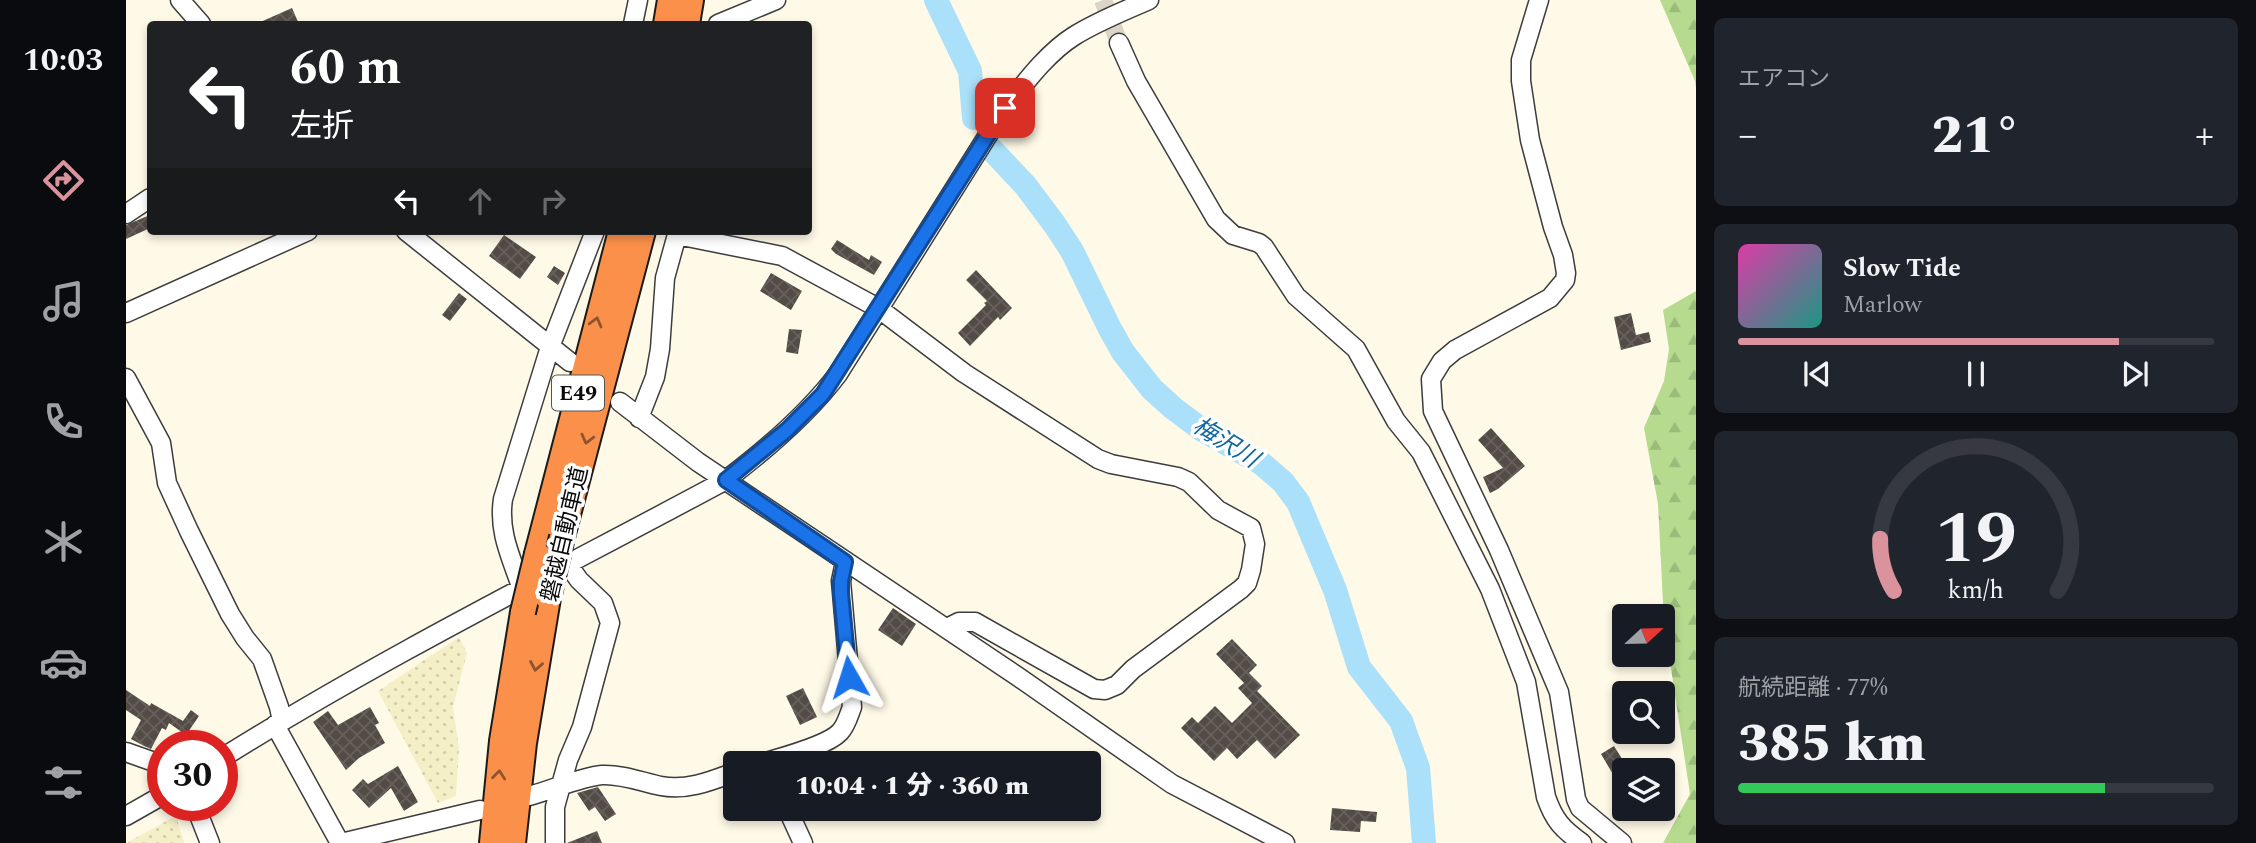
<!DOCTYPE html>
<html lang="ja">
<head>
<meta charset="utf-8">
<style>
	body { margin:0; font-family:Spectral,"Noto Sans JP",serif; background:#20242c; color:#f1f3f6; height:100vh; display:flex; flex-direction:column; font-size:26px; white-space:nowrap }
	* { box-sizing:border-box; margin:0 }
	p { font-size:23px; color:#9ea1a6 }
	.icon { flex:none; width:38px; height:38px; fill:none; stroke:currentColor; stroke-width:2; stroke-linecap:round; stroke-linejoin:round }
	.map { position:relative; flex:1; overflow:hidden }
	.drawer { display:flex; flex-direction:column; gap:18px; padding:18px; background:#0d0f14; width:560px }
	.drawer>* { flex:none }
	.banner { position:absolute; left:21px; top:21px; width:665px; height:214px; border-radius:7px; box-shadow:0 4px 10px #0003; background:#202124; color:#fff; overflow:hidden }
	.needle { width:46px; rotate:68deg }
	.fabs { position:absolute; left:1486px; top:604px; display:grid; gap:14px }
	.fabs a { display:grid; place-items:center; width:63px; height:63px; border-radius:7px; background:#171b24; box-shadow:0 4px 10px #0003; font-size:35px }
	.speed { position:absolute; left:21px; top:730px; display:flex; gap:14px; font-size:35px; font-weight:700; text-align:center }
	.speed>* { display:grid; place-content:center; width:91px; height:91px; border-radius:50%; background:#171b24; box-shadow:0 4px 10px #0003; line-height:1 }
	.speed .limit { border:10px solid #d22; background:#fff; color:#111 }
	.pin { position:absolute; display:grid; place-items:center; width:60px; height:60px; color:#fff; margin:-30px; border-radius:14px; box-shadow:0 4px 10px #0006 }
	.me { position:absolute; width:77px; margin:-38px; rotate:354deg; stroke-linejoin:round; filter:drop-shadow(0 0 5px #0008) }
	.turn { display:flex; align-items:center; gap:24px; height:147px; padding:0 28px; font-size:32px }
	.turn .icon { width:91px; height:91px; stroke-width:2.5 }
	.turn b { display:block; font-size:49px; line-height:60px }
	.lanes { display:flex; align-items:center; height:66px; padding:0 28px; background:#0003; justify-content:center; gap:35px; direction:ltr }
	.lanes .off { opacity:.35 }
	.big { font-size:52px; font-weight:800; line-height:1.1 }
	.drawer .card { flex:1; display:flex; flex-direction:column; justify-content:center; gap:10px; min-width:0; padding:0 24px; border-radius:10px; background:#20242c }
	.drawer .dial { align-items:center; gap:0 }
	.dial svg { height:182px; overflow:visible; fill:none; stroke:#363941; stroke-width:7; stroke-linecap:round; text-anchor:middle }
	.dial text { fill:#f1f3f6; stroke:none }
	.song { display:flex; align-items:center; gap:21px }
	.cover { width:84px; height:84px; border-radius:10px; background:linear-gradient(135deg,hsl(320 70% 55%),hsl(170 70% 35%)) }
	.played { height:7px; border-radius:4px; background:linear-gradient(90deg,#da939c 80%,#363941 80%) }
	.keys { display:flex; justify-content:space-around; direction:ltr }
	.heat { display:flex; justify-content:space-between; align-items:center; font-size:38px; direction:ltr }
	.charge { height:10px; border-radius:5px; background:linear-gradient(90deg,#34c759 77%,#363941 0) }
	.trip { position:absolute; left:597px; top:751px; width:378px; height:70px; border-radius:7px; background:#171b24; box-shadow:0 4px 10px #0003; font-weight:800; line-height:70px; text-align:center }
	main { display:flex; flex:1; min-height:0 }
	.tabs { display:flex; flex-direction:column; width:126px; justify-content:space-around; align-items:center; background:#090b0e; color:#9ea1a6 }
	.tabs .icon { width:49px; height:49px }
	.tabs .on { color:#da939c }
	.tabs b { font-size:32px; color:#f1f3f6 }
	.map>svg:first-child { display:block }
</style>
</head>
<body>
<main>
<nav class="tabs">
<b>10:03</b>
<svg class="icon on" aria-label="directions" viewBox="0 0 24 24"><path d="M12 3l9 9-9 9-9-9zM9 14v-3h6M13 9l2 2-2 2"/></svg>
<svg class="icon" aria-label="music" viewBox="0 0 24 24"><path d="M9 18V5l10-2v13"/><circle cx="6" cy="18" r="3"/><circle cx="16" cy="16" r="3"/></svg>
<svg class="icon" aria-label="phone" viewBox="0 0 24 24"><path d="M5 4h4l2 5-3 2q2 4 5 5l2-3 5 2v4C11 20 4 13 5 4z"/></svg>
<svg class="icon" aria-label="climate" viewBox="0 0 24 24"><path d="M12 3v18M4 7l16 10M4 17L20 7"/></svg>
<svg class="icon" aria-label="car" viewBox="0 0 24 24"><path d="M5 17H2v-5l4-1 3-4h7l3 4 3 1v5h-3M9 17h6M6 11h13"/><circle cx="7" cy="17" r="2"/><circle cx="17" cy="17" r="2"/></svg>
<svg class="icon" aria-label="filters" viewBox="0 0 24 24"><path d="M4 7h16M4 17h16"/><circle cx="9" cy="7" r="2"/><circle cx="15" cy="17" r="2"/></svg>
</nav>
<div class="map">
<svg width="1570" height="843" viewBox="0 0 1570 843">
	<defs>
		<pattern id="farmland-dots" width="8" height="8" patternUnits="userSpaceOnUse" patternTransform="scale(1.75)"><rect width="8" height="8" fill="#f5efc7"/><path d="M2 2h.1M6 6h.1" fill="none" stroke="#d1ccaa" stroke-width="1.8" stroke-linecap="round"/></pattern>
		<pattern id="forest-firs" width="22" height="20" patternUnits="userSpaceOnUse" patternTransform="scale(1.75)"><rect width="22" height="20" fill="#b6db8f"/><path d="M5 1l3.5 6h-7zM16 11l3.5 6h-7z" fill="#9bbb7a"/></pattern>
		<pattern id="building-cross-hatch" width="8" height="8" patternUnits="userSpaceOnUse" patternTransform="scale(1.75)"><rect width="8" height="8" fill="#534b46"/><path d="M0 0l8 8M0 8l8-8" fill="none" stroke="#67605c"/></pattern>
	</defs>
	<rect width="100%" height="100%" fill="#fff9e7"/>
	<path fill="url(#farmland-dots)" d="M333 637 341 653 327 707 333 748 330 796 312 803 252 691Z
		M50 816 58 843H0Z"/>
	<path fill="url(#forest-firs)" d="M1534 0H1570V88L1569 81Z
		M1570 291V843H1537L1564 794 1538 622 1532 504 1518 428 1538 381 1543 349 1537 310Z"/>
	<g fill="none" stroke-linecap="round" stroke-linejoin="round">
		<path stroke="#aae0f9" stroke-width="24" d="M810 0 844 71 848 118
			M866 150 899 185 929 225 946 251 984 329 997 352 1026 389 1047 408 1075 429 1135 463 1157 482 1172 502 1209 590 1233 667 1275 721 1292 768 1298 843"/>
	</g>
	<path fill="url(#building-cross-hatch)" d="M166 8 173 24H130Z
		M24 215V228L0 239V225Z
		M378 235 410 257 394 279 363 256Z
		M711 240 743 260 745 255 756 262 748 275 710 254 705 249Z
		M428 266 439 273 432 285 421 277Z
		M850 270 886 308 874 320 872 317 844 346 832 333 860 305 858 303 861 301 840 280Z
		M645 273 676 291 665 310 634 291Z
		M333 293 341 299 324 321 316 315Z
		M1505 313 1510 335 1523 332 1525 342 1495 350 1488 317Z
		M663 329 676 330 672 354 660 352Z
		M1365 428 1399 466 1372 489 1364 493 1357 477 1377 468 1352 440Z
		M767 608 790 624 776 646 752 630Z
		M1106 639 1131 665 1123 673 1136 686 1131 691 1174 735 1149 759 1131 740 1111 759 1101 748 1088 761 1055 728 1066 717 1072 723 1089 706 1106 723 1126 703 1112 688 1118 683 1090 654Z
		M677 688 691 717 674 725 660 696Z
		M0 690 24 706 25 703 57 721 65 710 73 716 60 735 43 723 40 730 36 728 25 749 18 746 5 739 15 720 0 710Z
		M244 707 253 723 249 725 259 743 233 758 220 770 187 722 202 711 212 725Z
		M1488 746 1503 770H1498V793L1475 754Z
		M272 766 292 802 278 811 265 788 243 808 226 790 237 779 242 784Z
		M472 787 490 814 479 821 469 807 463 811 451 793Z
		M1206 808 1251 812 1250 822 1235 821 1234 832 1204 830Z
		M471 831 476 843H441Z"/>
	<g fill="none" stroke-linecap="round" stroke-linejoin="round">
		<path stroke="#dad5c6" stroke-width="18" stroke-dasharray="18 9" stroke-linecap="butt" d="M977 0 993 43"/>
		<g stroke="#3d3d3d" stroke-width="21">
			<path id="minor" d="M54 0 75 24
				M1413 0 1395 60V81L1404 140 1427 227 1437 255 1440 273 1439 280 1424 298 1329 350 1316 361 1305 379 1307 411 1373 550 1433 692 1450 799 1454 808 1496 843
				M507 24 512 0
				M592 24 650 0
				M993 43 1010 81 1090 219 1107 235 1133 243 1138 247 1170 296 1230 349 1270 421 1295 452 1364 589 1400 682 1420 797C1428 820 1436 829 1456 843
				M0 214 24 198
				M280 231 444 362
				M551 235 656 256 752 308 838 373 972 459 985 464 1052 477 1063 482 1092 510 1125 528 1129 544 1125 570 1121 583 1115 589 1007 669 991 685 979 690 968 689 849 622H833L821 628
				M0 313 182 231
				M0 378 35 443 41 483 63 531 104 614 119 638 136 659 153 707 156 721
				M494 402 572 462 891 676 1046 784 1159 843
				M513 418 529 377 534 349 539 278 552 231
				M396 589C385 557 372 532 377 499L424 347 469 231
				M149 725 214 843
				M0 752 31 763 37 768
				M96 758C259 656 431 571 600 480 641 449 681 415 712 374L879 108C899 83 921 53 948 36 972 21 998 11 1023 0
				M637 763C656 757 701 746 714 732 720 726 723 715 726 707L715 581 719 562
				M403 796C426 790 454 777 476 775 496 774 516 782 535 786 561 791 585 781 609 772
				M69 805 84 843
				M661 808 677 843
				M0 816 37 795
				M215 843 354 810
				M429 843V807L442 760 456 727 484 623 477 603 453 580 441 563"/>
		</g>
		<g stroke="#1b1b1b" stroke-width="28">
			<path id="highway" d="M540 24 544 0
				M561 24 565 0
				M436 537 517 231
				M411 554 495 231
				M366 843 376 741 397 612
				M387 843 398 743 422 598"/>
		</g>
		<use href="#minor" stroke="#fff" stroke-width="18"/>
		<use href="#highway" stroke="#fb904a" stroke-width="24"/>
		<g stroke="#1b1b1b" stroke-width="28" stroke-linecap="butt">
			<path id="highway-bridge" d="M422 598 436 537
				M397 612 411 554"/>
		</g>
		<use href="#highway-bridge" stroke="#fb904a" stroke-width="24"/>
	</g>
	<defs><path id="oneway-chevron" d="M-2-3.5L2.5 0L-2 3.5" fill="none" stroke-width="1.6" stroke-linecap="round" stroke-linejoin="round" transform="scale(1.75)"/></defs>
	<g stroke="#8f542d">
		<use href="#oneway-chevron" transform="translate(470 322) rotate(-75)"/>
		<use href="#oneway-chevron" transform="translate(461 439) rotate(104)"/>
		<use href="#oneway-chevron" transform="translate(410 666) rotate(100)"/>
		<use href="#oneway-chevron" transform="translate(373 775) rotate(-84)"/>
	</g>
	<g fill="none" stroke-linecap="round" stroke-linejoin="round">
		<g stroke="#114b97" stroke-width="18">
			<path id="route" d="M723 677 715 593V581L719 562 600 480 661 430 697 394 879 108"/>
		</g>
		<use href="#route" stroke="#1a73e8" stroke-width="12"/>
	</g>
	<g text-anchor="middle" stroke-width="7" stroke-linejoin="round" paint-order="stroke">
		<rect fill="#fff" stroke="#545454" stroke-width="2" x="426" y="375.5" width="52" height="35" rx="5"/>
		<g font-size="21" font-weight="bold" fill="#0a0a0a">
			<text x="452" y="400">E49</text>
		</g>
		<g font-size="23" fill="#0a0a0a" stroke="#fff">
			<text transform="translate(438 534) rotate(-77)" y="8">磐越自動車道</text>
		</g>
		<g font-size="24" font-style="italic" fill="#10699f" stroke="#fff">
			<text transform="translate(1100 442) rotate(32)" y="8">梅沢川</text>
		</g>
	</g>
</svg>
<div class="fabs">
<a><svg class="needle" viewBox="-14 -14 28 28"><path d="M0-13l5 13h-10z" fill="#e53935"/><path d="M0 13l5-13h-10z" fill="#9ea1a6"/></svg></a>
<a><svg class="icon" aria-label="search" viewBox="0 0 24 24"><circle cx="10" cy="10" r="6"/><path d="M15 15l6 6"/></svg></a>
<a><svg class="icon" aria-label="layers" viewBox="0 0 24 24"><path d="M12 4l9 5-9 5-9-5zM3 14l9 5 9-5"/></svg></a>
</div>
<div class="speed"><div class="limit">30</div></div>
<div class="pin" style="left:879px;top:108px;background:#d93025"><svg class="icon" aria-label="arrive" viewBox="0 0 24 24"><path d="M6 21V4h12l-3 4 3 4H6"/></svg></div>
<svg class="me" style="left:723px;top:677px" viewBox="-20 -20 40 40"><path d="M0-17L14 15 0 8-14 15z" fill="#1a73e8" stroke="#fff" stroke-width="4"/></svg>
<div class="trip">10:04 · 1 分 · 360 m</div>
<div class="banner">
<div class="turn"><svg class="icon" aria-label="left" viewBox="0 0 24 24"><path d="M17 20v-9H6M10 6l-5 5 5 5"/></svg><div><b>60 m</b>左折</div></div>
<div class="lanes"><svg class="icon" aria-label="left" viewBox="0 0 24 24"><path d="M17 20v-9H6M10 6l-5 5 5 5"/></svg><svg class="icon off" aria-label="ahead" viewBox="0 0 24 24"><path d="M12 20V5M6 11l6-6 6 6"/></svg><svg class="icon off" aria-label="right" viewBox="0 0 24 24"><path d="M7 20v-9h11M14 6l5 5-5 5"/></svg></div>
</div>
</div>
<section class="drawer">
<div class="card"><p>エアコン</p>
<div class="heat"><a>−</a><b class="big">21°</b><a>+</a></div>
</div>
<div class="card">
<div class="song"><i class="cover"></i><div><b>Slow Tide</b><p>Marlow</p></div></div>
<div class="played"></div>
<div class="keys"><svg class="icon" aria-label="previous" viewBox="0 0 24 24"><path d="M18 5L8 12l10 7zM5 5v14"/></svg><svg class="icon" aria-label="pause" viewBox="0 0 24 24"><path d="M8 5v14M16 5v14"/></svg><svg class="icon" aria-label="next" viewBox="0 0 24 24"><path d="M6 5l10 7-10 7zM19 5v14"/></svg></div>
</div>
<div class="card dial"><svg viewBox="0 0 100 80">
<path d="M14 69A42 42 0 1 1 86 69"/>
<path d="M14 69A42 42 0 0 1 8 46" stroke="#da939c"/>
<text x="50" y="56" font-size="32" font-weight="700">19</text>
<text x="50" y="72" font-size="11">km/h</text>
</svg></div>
<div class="card"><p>航続距離 · 77%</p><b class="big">385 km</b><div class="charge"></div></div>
</section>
</main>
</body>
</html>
